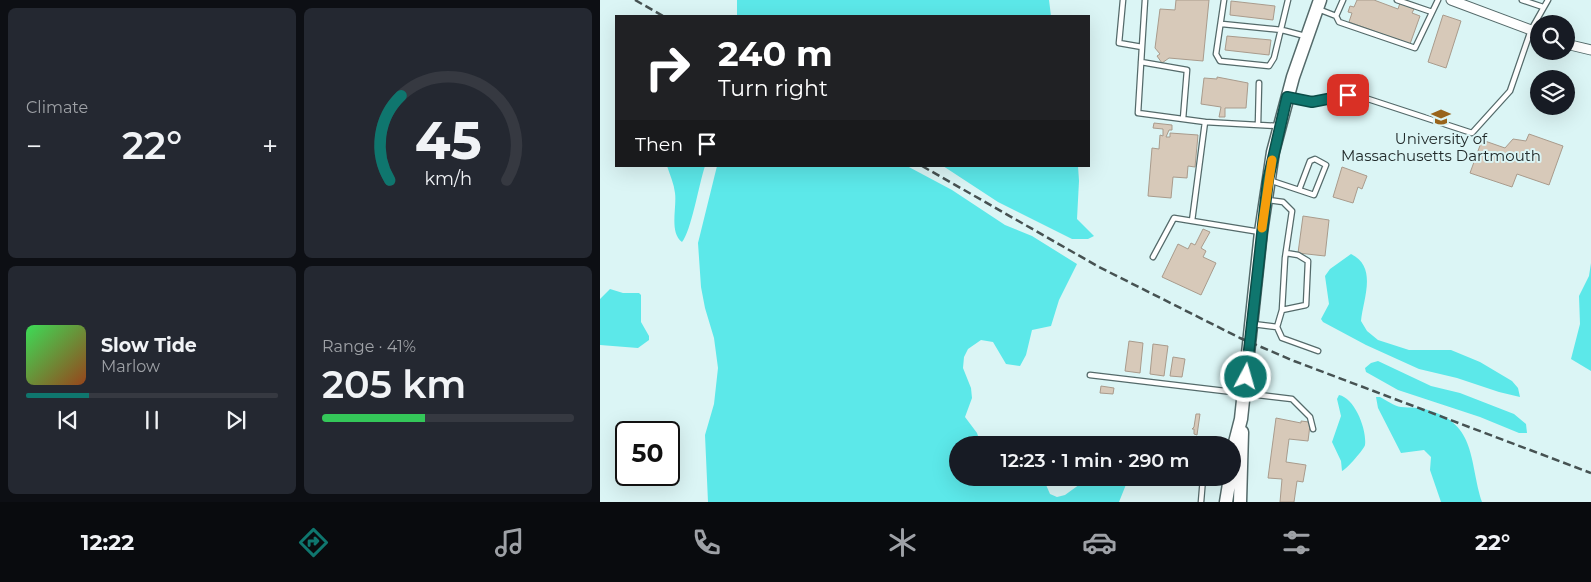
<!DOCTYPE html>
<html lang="en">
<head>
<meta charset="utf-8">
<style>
	body { margin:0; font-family:Montserrat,sans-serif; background:#242831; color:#f1f3f6; height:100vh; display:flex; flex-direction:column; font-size:19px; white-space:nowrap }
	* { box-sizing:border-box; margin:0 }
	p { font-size:16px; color:#9ea1a6 }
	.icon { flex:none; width:28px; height:28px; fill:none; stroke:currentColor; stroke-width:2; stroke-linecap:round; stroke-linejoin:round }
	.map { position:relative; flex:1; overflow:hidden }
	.details { display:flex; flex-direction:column; gap:8px; padding:8px; background:#0d0f14; width:600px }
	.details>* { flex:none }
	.top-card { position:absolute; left:15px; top:15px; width:475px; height:152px; border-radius:0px; box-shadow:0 5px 20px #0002; background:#202124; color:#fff; overflow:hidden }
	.tools { position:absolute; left:930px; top:15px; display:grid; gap:10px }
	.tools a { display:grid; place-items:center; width:45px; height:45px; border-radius:50%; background:#171b24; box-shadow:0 5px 20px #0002; font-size:25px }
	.speed { position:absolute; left:15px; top:421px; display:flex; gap:10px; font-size:25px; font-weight:700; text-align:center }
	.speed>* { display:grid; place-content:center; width:65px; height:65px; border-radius:50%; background:#171b24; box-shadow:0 5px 20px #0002; line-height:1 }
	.speed .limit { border:2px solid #111; border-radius:8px; background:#fff; color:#111 }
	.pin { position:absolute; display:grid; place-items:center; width:42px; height:42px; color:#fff; margin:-21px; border-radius:10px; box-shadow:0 2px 8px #0006 }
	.me { position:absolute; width:55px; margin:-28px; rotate:6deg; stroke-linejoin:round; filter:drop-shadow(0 0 4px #0008) }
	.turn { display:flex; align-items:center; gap:18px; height:105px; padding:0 20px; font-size:22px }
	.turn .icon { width:65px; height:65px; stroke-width:2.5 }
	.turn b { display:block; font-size:35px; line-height:42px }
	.then { display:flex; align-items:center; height:48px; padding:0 20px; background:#0003; gap:10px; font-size:19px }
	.big { font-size:38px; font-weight:600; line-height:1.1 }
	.details .card { flex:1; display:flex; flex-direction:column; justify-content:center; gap:8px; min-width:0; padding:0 18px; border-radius:8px; background:#242831 }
	.details .dial { align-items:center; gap:0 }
	.dial svg { height:130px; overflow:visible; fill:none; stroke:#363941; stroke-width:7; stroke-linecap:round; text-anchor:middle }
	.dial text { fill:#f1f3f6; stroke:none }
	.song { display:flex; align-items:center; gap:15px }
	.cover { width:60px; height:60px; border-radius:8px; background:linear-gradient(135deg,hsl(130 70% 55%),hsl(20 70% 35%)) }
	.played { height:5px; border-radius:2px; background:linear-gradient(90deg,#0f766e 25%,#363941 25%) }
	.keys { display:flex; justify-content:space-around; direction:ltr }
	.heat { display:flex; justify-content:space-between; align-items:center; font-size:28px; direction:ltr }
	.charge { height:8px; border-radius:4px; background:linear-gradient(90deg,#34c759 41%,#363941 0) }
	.details .tiles { flex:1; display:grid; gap:8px; grid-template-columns:repeat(2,1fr) }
	.trip { position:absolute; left:349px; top:436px; width:292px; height:50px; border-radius:25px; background:#171b24; box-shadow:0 5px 20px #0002; font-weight:600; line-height:50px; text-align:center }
	.dock { display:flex; height:80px; justify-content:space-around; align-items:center; background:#090b0e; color:#9ea1a6 }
	.dock .icon { width:35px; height:35px }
	.dock .current { color:#0f766e }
	.dock b { font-size:22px; color:#f1f3f6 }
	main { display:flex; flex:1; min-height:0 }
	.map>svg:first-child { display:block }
</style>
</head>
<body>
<main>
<section class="details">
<div class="tiles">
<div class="card"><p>Climate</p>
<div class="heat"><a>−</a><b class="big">22°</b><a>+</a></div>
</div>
<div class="card dial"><svg viewBox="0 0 100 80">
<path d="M14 69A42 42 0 1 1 86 69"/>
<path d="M14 69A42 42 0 0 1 21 17" stroke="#0f766e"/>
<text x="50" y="56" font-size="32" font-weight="700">45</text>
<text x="50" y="72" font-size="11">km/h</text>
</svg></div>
<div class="card">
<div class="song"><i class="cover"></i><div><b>Slow Tide</b><p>Marlow</p></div></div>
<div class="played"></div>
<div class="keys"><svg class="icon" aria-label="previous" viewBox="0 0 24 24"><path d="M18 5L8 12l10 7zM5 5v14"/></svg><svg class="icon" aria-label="pause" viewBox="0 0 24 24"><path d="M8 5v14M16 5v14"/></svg><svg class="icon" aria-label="next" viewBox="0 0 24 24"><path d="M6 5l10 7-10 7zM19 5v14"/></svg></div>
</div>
<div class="card"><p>Range · 41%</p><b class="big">205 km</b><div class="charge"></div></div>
</div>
</section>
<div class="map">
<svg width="991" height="502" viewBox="0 0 991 502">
	<rect width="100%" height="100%" fill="#dbf5f5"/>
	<path fill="#5ce8e9" d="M137 0H449L451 16H137Z
		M67 166H105C99 184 91 232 82 242 69 233 77 207 75 193 74 184 70 175 67 166Z
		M117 166H307L352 190 405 225 432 236 477 264 459 300 451 326 432 330 426 355 420 366 406 364 393 342 381 340 368 349 364 357 363 368 371 388 372 398 365 417 377 433 381 445H358V478H443L450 494 457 497 465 495 487 479 525 478 527 482 519 502H108L105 435 114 404 118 368 114 338 105 308 101 287 98 243Z
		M343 166H478L479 181 477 219 494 236 488 239H472L398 202Z
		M751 254C778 267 763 299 761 321L767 331 778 340 809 350H851L880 362 912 381 918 388 920 397 899 392 857 378 819 369 766 345 723 322 721 319 729 304 725 276 730 269Z
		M991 263V371L971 359 980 324 979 296 989 276Z
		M10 289 23 293H39L41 295V322L49 336V340L38 348 0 345V299Z
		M778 361 831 386 860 393 914 414 926 424 927 433H919L880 417 798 390 766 372 765 368 771 363Z
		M739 395C755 398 767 430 765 445 764 449 747 469 742 471L741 461 732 442 741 416 737 399Z
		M776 397H780C786 400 794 406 801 407 810 408 819 407 828 410 877 424 869 462 882 502H841L830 470 831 457 824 450 801 453 778 408Z"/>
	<path fill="#d7c9b9" stroke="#a99b8c" d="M576 0H609L603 61 569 58 562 63 557 56 560 54 555 48 560 9 575 10Z
		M757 0H774L798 9 800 3 814 9 812 13 820 16 810 44 749 22 752 13 748 12 750 6 754 7Z
		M631 1 675 6 673 20 630 15Z
		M843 15 861 21 846 68 828 62Z
		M627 36 671 40 669 55 625 50Z
		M617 77 648 83 646 108H625V117H619L621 107 601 104 604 78 617 79Z
		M554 123 572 125V130H569L566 137H570V133L598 135 595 167 588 166 587 178 573 177 571 198 548 196 552 148 559 149 560 135 563 136V129L553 128Z
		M929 134 963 146 949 185 917 174 912 187 870 173 882 140 905 148 913 139 926 141Z
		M742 167 767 176 762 189 758 187 753 203 733 197Z
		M703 216 729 220 725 256 698 253Z
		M603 229 610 232 601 248 606 251 603 257 616 263 601 295 562 277 578 244 588 249 591 243 595 245Z
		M529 341 543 343 540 373 525 371Z
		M553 344 568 346 564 376 550 374Z
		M573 357 585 359 582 377 570 376Z
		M501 386 514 388 513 394 500 393Z
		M596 414H600L597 435 594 434V429H592L594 427Z
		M676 418 701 423V421L709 422 710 425 708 441 689 439 686 462 706 465 703 482 697 481 694 502H680L682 479 668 478Z"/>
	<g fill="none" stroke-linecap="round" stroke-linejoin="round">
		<g stroke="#546a6a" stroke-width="7">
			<path id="service" d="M523 0 519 43 542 47 538 113 605 122
				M624 0 616 54 620 61 669 66 674 58 688 0
				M797 0 832 12
				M922 0 943 7
				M718 9 736 16 739 22 815 48 838 0
				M736 16 743 0
				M622 24 682 30 705 36
				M542 47 545 0
				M541 62 587 70 583 119
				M689 98C716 107 733 92 759 96L872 133 910 91 931 30 948 0
				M658 125 659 83
				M669 180 714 195 726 165 715 159 710 161 699 190
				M668 200 683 202 692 211 685 258 682 310 677 327
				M592 221 605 122 678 126
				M553 257 574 218 660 232
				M682 310 706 305 708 261 698 255 686 253
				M653 324 677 327 682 338 718 351
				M490 375 692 399 710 417 713 429
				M601 502 603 478"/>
		</g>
		<g stroke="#546a6a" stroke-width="11">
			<path id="minor" d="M851 0 939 33
				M966 44 991 50"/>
		</g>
		<g stroke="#546a6a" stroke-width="15">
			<path id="secondary" d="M632 454 641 419 661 232 673 152 693 77 720 0
				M626 502 630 478
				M640 502 642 432"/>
		</g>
		<use href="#service" stroke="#fff" stroke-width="4.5"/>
		<use href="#minor" stroke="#fff" stroke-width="9"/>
		<use href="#secondary" stroke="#fff" stroke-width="12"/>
		<path stroke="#465252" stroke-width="2.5" stroke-dasharray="8 4" stroke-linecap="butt" d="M35 0 63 16
			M322 166 499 267 640 338 694 361 991 473"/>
	</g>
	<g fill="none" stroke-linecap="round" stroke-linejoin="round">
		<g stroke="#0a4d48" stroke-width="12">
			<path id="route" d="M646 377 668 180 687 97 712 102 748 95"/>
		</g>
		<use href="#route" stroke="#0f766e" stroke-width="9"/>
		<path stroke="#f59e0b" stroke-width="9" d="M662 228 672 160"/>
	</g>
	<defs>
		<g id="university-bare" transform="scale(1.5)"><path d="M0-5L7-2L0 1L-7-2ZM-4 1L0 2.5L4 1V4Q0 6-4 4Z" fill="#99641b" stroke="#dbf5f5" stroke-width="2.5" paint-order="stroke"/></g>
	</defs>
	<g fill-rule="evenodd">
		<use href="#university-bare" x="841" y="117"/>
	</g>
	<g text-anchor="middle" stroke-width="4" stroke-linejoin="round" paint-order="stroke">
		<g font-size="15" fill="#212a2a" stroke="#dbf5f5">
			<text x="841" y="144">University of<tspan x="841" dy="17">Massachusetts Dartmouth</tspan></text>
		</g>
	</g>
</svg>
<div class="tools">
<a><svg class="icon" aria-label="search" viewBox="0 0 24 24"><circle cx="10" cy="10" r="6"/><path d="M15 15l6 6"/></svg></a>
<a><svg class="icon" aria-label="layers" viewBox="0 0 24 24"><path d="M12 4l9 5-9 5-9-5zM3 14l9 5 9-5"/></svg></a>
</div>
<div class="speed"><div class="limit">50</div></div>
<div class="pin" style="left:748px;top:95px;background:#d93025"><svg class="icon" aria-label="arrive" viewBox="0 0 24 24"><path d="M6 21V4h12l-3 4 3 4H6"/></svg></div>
<svg class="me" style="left:646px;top:377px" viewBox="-20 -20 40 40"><circle r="17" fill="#0f766e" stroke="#fff" stroke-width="3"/><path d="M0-11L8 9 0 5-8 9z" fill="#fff"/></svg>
<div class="trip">12:23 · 1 min · 290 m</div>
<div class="top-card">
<div class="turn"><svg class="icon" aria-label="right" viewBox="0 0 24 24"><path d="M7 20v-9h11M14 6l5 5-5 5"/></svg><div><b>240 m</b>Turn right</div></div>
<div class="then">Then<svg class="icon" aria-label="arrive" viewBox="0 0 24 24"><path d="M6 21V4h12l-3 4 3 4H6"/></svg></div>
</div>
</div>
</main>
<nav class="dock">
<b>12:22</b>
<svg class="icon current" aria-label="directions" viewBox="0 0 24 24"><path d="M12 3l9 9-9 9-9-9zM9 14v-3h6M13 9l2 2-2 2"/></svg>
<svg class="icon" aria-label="music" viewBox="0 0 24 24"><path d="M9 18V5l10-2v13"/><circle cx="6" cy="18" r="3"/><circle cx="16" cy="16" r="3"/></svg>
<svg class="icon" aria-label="phone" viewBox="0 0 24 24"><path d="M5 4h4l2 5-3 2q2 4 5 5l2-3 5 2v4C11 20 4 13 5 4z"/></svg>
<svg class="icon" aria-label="climate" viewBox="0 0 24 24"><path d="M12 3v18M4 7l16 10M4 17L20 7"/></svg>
<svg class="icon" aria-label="car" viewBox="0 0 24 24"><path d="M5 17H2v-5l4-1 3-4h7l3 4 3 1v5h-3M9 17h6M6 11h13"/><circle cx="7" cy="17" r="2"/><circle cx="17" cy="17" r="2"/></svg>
<svg class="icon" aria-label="filters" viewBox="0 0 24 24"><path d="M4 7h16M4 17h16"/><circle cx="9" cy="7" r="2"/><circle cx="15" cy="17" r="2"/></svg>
<b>22°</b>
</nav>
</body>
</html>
